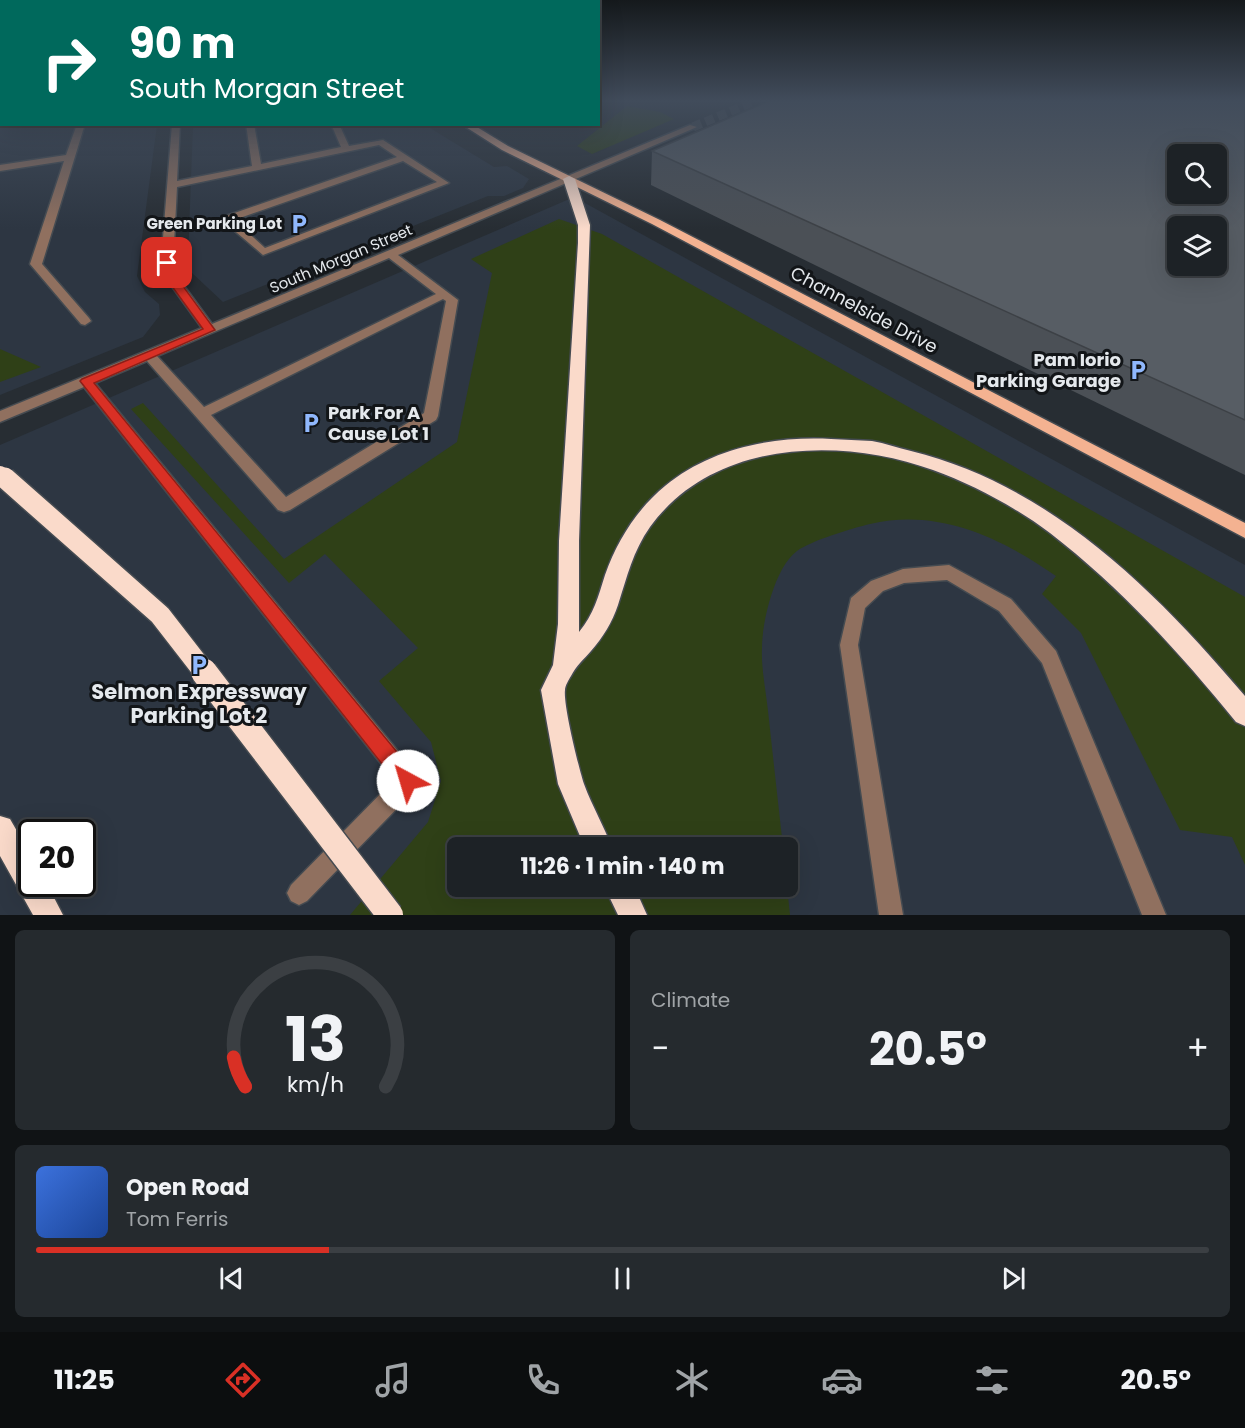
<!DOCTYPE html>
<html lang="en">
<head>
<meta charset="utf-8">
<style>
	body { margin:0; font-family:Poppins,sans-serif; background:#252a2e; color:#f1f3f6; height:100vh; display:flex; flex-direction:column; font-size:22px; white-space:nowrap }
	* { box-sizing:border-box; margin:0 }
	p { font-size:20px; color:#a0a4a7 }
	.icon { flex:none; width:33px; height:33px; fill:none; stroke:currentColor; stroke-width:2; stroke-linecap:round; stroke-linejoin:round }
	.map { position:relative; height:915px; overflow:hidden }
	.sheet { display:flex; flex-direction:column; gap:15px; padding:15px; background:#101315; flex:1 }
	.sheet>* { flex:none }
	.guide { position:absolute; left:0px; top:0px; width:600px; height:126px; box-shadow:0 6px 24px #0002,0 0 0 2px #3b3f43; background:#00695c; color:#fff; overflow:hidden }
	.fabs { position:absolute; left:1167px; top:144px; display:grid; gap:12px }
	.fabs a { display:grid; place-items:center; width:60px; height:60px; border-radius:9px; background:#1d2226; box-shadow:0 6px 24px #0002,0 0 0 2px #3b3f43; font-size:30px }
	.speed { position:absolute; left:18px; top:819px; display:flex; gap:12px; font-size:30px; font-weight:700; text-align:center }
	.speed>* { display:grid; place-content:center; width:78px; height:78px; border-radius:50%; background:#1d2226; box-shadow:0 6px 24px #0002,0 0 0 2px #3b3f43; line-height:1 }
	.speed .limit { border:3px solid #111; border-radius:9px; background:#fff; color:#111 }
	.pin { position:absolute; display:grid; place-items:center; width:51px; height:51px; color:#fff; margin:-26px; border-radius:12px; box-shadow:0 3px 9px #0006 }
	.me { position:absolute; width:66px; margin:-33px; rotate:321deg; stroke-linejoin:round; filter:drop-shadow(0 0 4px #0008) }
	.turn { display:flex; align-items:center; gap:21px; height:126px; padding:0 30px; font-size:27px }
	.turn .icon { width:78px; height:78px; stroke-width:2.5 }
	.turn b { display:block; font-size:42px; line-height:51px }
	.big { font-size:45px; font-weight:700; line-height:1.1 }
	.sheet .card { flex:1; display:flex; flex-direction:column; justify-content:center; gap:9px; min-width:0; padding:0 21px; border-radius:9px; background:#252a2e }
	.sheet .dial { align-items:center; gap:0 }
	.dial svg { height:156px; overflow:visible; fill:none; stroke:#3b3f43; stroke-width:7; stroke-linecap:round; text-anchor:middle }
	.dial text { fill:#f1f3f6; stroke:none }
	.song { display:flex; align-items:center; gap:18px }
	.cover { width:72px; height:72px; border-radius:9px; background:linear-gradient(135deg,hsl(220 70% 55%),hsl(220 70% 35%)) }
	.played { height:6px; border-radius:3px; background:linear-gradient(90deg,#d93025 25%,#3b3f43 25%) }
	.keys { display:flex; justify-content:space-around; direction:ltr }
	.heat { display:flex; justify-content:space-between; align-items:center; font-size:33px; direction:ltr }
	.sheet .tiles { flex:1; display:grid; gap:15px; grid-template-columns:1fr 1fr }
	.card:last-child { grid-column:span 2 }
	.trip { position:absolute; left:447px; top:837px; width:351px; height:60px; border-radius:9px; background:#1d2226; box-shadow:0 6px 24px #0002,0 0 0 2px #3b3f43; font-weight:700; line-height:60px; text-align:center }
	.dock { display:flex; height:96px; justify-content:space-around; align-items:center; background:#0c0e0f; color:#a0a4a7 }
	.dock .icon { width:42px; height:42px }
	.dock .current { color:#d93025 }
	.dock b { font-size:27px; color:#f1f3f6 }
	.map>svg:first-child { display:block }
</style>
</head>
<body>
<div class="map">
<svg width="1245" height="915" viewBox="0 0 1245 915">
	<rect width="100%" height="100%" fill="#272d33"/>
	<path fill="#2d3642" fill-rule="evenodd" d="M0 101 2 124 157 125 137 276 145 292 159 304 160 315 143 337 0 395Z
		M193 125H425L494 167 507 166 529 179 523 188 504 196H488L223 302 191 272 188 259Z
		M574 197 1245 565V915H0V445ZM32 832H82V884H32ZM458 848H788V886H458Z"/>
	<path fill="#2f4017" d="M627 106 660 112 674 119 592 154 577 146Z
		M559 219 602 234 1245 597V865L1232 837 1180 830 1081 633 1042 594 1056 576C1001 538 939 508 870 524 853 528 810 541 797 551 775 567 762 621 762 648 761 668 766 691 768 711 773 757 778 802 783 847L458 848V886L787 887 790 915H350L428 822 441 781 431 742 379 681 418 648 325 554 289 583 131 409 143 403 284 559 457 442 492 273 471 259Z
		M0 349 41 367 0 382Z"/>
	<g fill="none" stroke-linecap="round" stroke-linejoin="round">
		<path stroke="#44494f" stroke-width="9" stroke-dasharray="9 4.5" stroke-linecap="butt" d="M693 127 755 101"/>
		<g stroke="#454b51" stroke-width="3">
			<path id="minor" d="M77 124H85L42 264 89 318 91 321 85 325 81 324 30 264 64 161 0 171V165L66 155Z
				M172 124H180L177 181 252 166 246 124H254L261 164 341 147 331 124H339L349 146 383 140 449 183 263 255 223 221V217L397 157 379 145 177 187 173 263 178 278 212 324 690 125 697 127 398 255 458 300 438 416 436 420 290 510 284 512 278 510 147 361 95 383 416 773 419 781 416 789 307 901 299 905 291 901 287 893 291 885 394 780 84 387 0 422V411L202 328 166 278 161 263ZM403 161 437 182 265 248 234 220ZM389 258 436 294 204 407 157 356ZM443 299 446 301 424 413 286 497 211 415Z
				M949 565 1011 599 1056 651 1166 915H1142L1042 663 999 611 947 580 904 583 883 591 865 608 858 645 903 915H879L840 645 851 598 871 581 903 569Z"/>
		</g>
		<g stroke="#454b51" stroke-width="3">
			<path id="major" d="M461 124H472L508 146 660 220 1245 523V538L652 224 502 150Z"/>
		</g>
		<g stroke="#454b51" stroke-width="3">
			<path id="highway" d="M569 176 575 179 590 225 579 541V632C594 614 598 597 605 575 617 541 637 509 665 486 711 448 773 436 831 439 844 440 858 440 872 441 885 443 898 448 911 451 1050 485 1155 590 1245 696V726L1236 722C1180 653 1121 588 1050 533 1015 507 974 485 933 470 840 436 713 440 650 527 633 551 627 577 618 605 612 623 603 637 591 651 584 659 576 666 571 676 569 679 565 686 565 690 563 705 579 769 584 784 592 806 604 826 612 848H585L558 784 541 690 553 665 558 624 559 541 578 243V225L563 179Z
				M0 816 10 819 32 857V884H47L63 915H33L0 856Z
				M604 886H634L647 915H618Z"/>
		</g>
		<use href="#minor" fill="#90705f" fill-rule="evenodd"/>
		<use href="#major" fill="#f4b291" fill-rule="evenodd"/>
		<use href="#highway" fill="#fadaca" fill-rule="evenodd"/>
		<g stroke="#454b51" stroke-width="20" stroke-linecap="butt">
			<path id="highway-bridge-far2" d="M0 474 7 480"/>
		</g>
		<g stroke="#454b51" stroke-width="24" stroke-linecap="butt">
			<path id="highway-bridge-far1" d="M5 478 160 615 205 673"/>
		</g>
		<g stroke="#454b51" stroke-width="29" stroke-linecap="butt">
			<path id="highway-bridge" d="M204 672 390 915"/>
		</g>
		<use href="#highway-bridge-far2" stroke="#fadaca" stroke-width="16"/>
		<use href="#highway-bridge-far1" stroke="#fadaca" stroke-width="21"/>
		<use href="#highway-bridge" stroke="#fadaca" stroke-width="26"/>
	</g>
	<path fill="#4b5056" d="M1245 101V475L651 185 652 151Z"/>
	<path fill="#575d64" stroke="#3d4146" stroke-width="1.5" fill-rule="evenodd" d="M769 101H1245V420L652 151ZM1178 154H1216V194H1178ZM1178 226H1216V266H1178Z"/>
	<linearGradient id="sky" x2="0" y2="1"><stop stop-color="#15191c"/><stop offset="0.44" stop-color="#414c5b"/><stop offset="1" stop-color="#414c5b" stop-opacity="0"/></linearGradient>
	<rect width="1245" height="229" fill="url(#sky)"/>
	<path fill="#d93025" stroke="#8d1f18" stroke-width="1.5" d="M163 261H170L177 278 215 330 94 383 415 774 418 781 415 788 408 791 401 788 80 381 82 379 203 329 166 278 162 263Z"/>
	<defs>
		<g id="parking-bare" transform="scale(1.62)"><path d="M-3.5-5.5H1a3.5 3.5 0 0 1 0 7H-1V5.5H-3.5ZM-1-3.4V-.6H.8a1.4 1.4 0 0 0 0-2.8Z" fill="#90b8fd" stroke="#121518" stroke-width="2.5" paint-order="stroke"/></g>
	</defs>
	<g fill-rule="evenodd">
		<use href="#parking-bare" x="299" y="224"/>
		<use href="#parking-bare" x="1138" y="370"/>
		<use href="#parking-bare" x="311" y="423"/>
		<use href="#parking-bare" x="199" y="665"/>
	</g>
	<g text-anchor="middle" stroke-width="6" stroke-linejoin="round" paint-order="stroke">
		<g font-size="15" font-weight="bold" fill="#e5e9ed" stroke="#121518" text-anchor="end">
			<text x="282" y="229">Green Parking Lot</text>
		</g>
		<g font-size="15" fill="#e5e9ed" stroke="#121518">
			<text transform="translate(341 259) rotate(-23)" y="5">South Morgan Street</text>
		</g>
		<g font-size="18" fill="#e5e9ed" stroke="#121518">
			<text transform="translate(864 310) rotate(28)" y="6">Channelside Drive</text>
		</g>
		<g font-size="18" font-weight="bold" fill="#e5e9ed" stroke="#121518" text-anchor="end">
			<text x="1121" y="366">Pam Iorio<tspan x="1121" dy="21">Parking Garage</tspan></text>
			<text x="328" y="419" text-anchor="start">Park For A<tspan x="328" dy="21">Cause Lot 1</tspan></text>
		</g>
		<g font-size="21" font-weight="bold" fill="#e5e9ed" stroke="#121518">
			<text x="199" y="699">Selmon Expressway<tspan x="199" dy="24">Parking Lot 2</tspan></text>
		</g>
	</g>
</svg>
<div class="fabs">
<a><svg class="icon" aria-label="search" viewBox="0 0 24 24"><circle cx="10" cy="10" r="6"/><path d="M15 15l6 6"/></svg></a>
<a><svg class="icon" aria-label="layers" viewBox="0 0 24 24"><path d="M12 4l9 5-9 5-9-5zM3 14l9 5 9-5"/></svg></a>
</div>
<div class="speed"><div class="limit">20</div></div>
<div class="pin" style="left:167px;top:263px;background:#d93025"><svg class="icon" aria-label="arrive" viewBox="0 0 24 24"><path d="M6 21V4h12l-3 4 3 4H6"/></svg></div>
<svg class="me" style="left:408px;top:781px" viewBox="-20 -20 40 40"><circle r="19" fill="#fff"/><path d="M0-13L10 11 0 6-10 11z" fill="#d93025"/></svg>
<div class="trip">11:26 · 1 min · 140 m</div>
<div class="guide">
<div class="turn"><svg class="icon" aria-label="right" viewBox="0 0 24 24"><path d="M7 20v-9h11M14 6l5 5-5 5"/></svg><div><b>90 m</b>South Morgan Street</div></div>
</div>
</div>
<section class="sheet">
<div class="tiles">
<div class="card dial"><svg viewBox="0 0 100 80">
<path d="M14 69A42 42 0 1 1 86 69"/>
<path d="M14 69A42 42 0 0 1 8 54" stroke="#d93025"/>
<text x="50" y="56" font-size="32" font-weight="700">13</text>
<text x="50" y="72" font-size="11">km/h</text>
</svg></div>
<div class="card"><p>Climate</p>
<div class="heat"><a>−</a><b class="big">20.5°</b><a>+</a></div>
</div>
<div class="card">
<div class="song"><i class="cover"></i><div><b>Open Road</b><p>Tom Ferris</p></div></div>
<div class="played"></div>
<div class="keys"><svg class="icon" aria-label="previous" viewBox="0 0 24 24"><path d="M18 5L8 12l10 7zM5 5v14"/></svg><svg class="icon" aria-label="pause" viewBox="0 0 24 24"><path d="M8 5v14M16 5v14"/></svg><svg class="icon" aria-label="next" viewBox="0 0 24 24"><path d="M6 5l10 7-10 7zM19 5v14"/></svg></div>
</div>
</div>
</section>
<nav class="dock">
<b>11:25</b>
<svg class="icon current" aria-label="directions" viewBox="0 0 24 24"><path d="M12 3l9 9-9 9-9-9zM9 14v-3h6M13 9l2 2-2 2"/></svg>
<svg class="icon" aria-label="music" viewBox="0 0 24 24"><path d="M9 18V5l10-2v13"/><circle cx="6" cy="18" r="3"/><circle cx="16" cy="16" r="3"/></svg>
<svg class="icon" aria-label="phone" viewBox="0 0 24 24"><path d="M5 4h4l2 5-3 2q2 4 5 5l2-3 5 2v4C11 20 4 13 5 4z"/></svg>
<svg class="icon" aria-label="climate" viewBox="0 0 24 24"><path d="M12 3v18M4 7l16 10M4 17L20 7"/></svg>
<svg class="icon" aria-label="car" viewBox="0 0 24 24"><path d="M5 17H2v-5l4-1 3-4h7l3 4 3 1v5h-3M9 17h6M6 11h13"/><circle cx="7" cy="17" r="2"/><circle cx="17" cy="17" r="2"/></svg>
<svg class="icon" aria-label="filters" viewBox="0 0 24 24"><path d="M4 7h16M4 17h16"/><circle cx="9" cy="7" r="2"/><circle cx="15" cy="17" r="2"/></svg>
<b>20.5°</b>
</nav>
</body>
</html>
